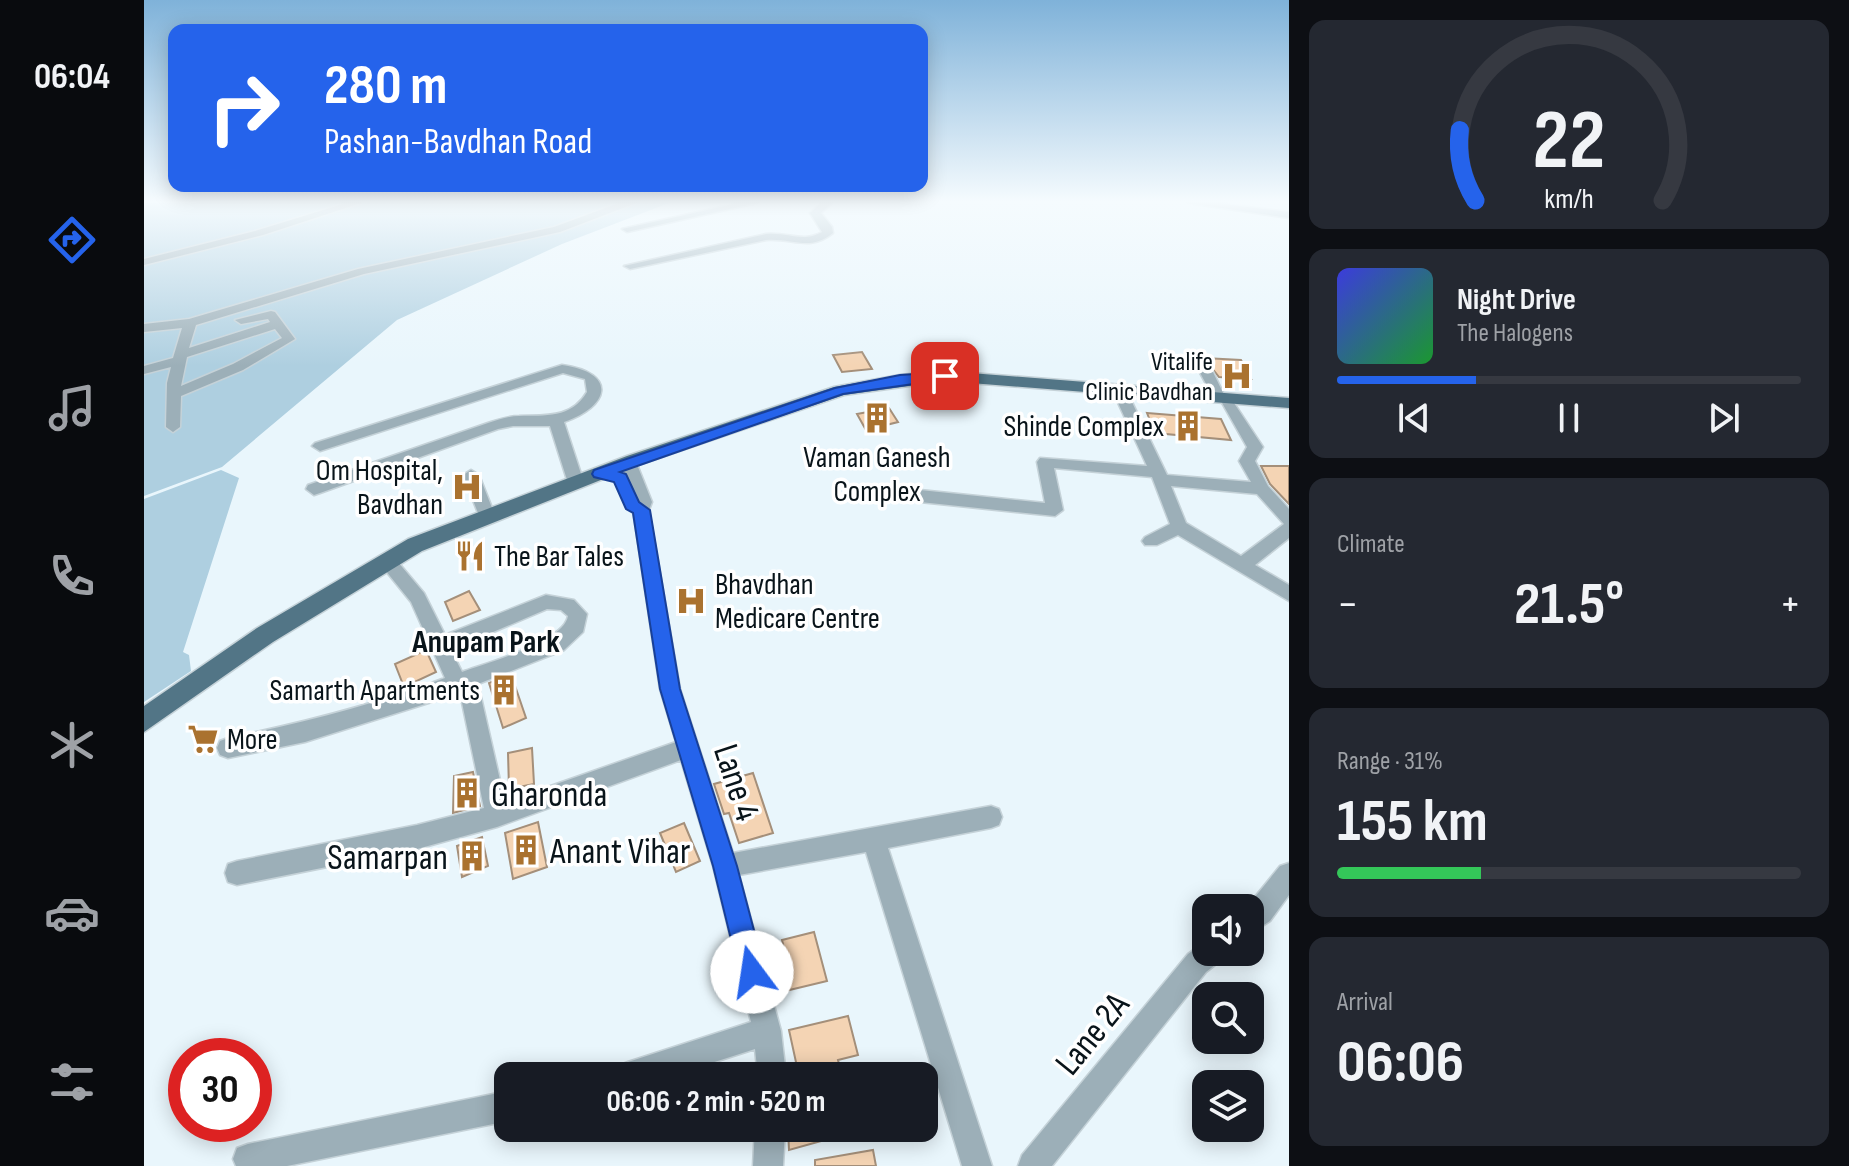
<!DOCTYPE html>
<html lang="en">
<head>
<meta charset="utf-8">
<style>
	body { margin:0; font-family:"Sofia Sans Condensed",sans-serif; background:#242831; color:#f1f3f6; height:100vh; display:flex; flex-direction:column; font-size:30px; white-space:nowrap }
	* { box-sizing:border-box; margin:0 }
	p { font-size:26px; color:#9ea1a6 }
	.icon { flex:none; width:44px; height:44px; fill:none; stroke:currentColor; stroke-width:2; stroke-linecap:round; stroke-linejoin:round }
	.map { position:relative; flex:1; overflow:hidden }
	.drawer { display:flex; flex-direction:column; gap:20px; padding:20px; background:#0d0f14; width:560px }
	.drawer>* { flex:none }
	.top-card { position:absolute; left:24px; top:24px; width:760px; height:168px; border-radius:16px; box-shadow:0 4px 20px #0003; background:#2563eb; color:#fff; overflow:hidden }
	.tools { position:absolute; left:1048px; top:894px; display:grid; gap:16px }
	.tools a { display:grid; place-items:center; width:72px; height:72px; border-radius:16px; background:#171b24; box-shadow:0 4px 20px #0003; font-size:40px }
	.speed { position:absolute; left:24px; top:1038px; display:flex; gap:16px; font-size:40px; font-weight:700; text-align:center }
	.speed>* { display:grid; place-content:center; width:104px; height:104px; border-radius:50%; background:#171b24; box-shadow:0 4px 20px #0003; line-height:1 }
	.speed .limit { border:12px solid #d22; background:#fff; color:#111 }
	.pin { position:absolute; display:grid; place-items:center; width:68px; height:68px; color:#fff; margin:-34px; border-radius:16px; box-shadow:0 4px 12px #0006 }
	.me { position:absolute; width:88px; margin:-44px; rotate:346deg; stroke-linejoin:round; filter:drop-shadow(0 0 6px #0008) }
	.turn { display:flex; align-items:center; gap:28px; height:168px; padding:0 24px; font-size:36px }
	.turn .icon { width:104px; height:104px; stroke-width:2.5 }
	.turn b { display:block; font-size:56px; line-height:68px }
	.big { font-size:60px; font-weight:700; line-height:1.1 }
	.drawer .widget { flex:1; display:flex; flex-direction:column; justify-content:center; gap:12px; min-width:0; padding:0 28px; border-radius:16px; background:#242831 }
	.drawer .dial { align-items:center; gap:0 }
	.dial svg { height:208px; overflow:visible; fill:none; stroke:#363941; stroke-width:7; stroke-linecap:round; text-anchor:middle }
	.dial text { fill:#f1f3f6; stroke:none }
	.song { display:flex; align-items:center; gap:24px }
	.cover { width:96px; height:96px; border-radius:12px; background:linear-gradient(135deg,hsl(240 70% 55%),hsl(130 70% 35%)) }
	.played { height:8px; border-radius:4px; background:linear-gradient(90deg,#2563eb 30%,#363941 30%) }
	.keys { display:flex; justify-content:space-around; direction:ltr }
	.heat { display:flex; justify-content:space-between; align-items:center; font-size:44px; direction:ltr }
	.charge { height:12px; border-radius:6px; background:linear-gradient(90deg,#34c759 31%,#363941 0) }
	.trip { position:absolute; left:350px; top:1062px; width:444px; height:80px; border-radius:16px; background:#171b24; box-shadow:0 4px 20px #0003; font-weight:700; line-height:80px; text-align:center }
	main { display:flex; flex:1; min-height:0 }
	.tabs { display:flex; flex-direction:column; width:144px; justify-content:space-around; align-items:center; background:#090b0e; color:#9ea1a6 }
	.tabs .icon { width:56px; height:56px }
	.tabs .active { color:#2563eb }
	.tabs b { font-size:36px; color:#f1f3f6 }
	.map>svg:first-child { display:block }
</style>
</head>
<body>
<main>
<nav class="tabs">
<b>06:04</b>
<svg class="icon active" aria-label="directions" viewBox="0 0 24 24"><path d="M12 3l9 9-9 9-9-9zM9 14v-3h6M13 9l2 2-2 2"/></svg>
<svg class="icon" aria-label="music" viewBox="0 0 24 24"><path d="M9 18V5l10-2v13"/><circle cx="6" cy="18" r="3"/><circle cx="16" cy="16" r="3"/></svg>
<svg class="icon" aria-label="phone" viewBox="0 0 24 24"><path d="M5 4h4l2 5-3 2q2 4 5 5l2-3 5 2v4C11 20 4 13 5 4z"/></svg>
<svg class="icon" aria-label="climate" viewBox="0 0 24 24"><path d="M12 3v18M4 7l16 10M4 17L20 7"/></svg>
<svg class="icon" aria-label="car" viewBox="0 0 24 24"><path d="M5 17H2v-5l4-1 3-4h7l3 4 3 1v5h-3M9 17h6M6 11h13"/><circle cx="7" cy="17" r="2"/><circle cx="17" cy="17" r="2"/></svg>
<svg class="icon" aria-label="filters" viewBox="0 0 24 24"><path d="M4 7h16M4 17h16"/><circle cx="9" cy="7" r="2"/><circle cx="15" cy="17" r="2"/></svg>
</nav>
<div class="map">
<svg width="1145" height="1166" viewBox="0 0 1145 1166">
	<rect width="100%" height="100%" fill="#e9f6fc"/>
	<path fill="#aecfe0" d="M0 203H525L418 244 253 320 78 467 0 496Z
		M77 470 95 478 39 652 45 655 47 671 0 702V499Z"/>
	<path fill="#f4d4b4" stroke="#a48f7a" stroke-width="2" d="M718 352 728 369 698 372 689 355Z
		M1060 358 1097 360 1107 379 1075 377Z
		M745 408 754 422 722 430 713 414Z
		M1003 413 1077 419 1087 440 1011 433Z
		M1117 466H1145V504L1126 484Z
		M325 591 336 610 309 621 301 602Z
		M282 650 292 672 260 687 251 664Z
		M367 674 382 718 359 728 345 683Z
		M388 748 390 784 365 789 364 753Z
		M329 772 336 806 309 813 310 776Z
		M609 773 629 833 595 843 585 813 580 814 570 784Z
		M394 822 403 867 369 879 361 833Z
		M540 823 556 861 532 872 516 833Z
		M338 837 344 866 318 877 313 846Z
		M670 932 683 981 633 993 624 951 640 948 638 940Z
		M704 1016 714 1055 694 1060 698 1076H655L645 1030Z
		M644 1128H712L713 1131 645 1150Z
		M729 1150 732 1166H671V1160Z"/>
	<g fill="none" stroke-linecap="round" stroke-linejoin="round">
		<g stroke="#c5d2d8" stroke-width="3">
			<path id="minor" d="M202 203H217L119 235 0 265V259L111 231Z
				M475 203H492L416 232 220 274 52 325 45 348 126 322 124 319 97 324 91 320 127 311 131 312 151 339 99 370 37 396 36 427 29 432 22 427 23 383 27 367 0 374V366L29 358 38 328 0 332V324L45 319 214 269 410 227ZM131 329 138 338 89 364 37 386 43 357Z
				M594 203H613L483 232 478 229Z
				M677 203H688L677 213 688 227 689 233C665 252 650 238 622 240L486 269 480 266 622 234C646 232 658 243 678 232L666 213Z
				M1044 203H1072L1145 212V218Z
				M418 365C475 373 465 407 420 422L440 483 438 487H426L424 483 406 426H369L354 429 176 493 170 495 162 489 164 485 344 423C354 420 364 416 375 416 401 415 427 419 443 392L441 379 419 373 176 451 168 446 171 443Z
				M1062 367 1067 368 1082 399 1088 400 1119 447 1111 461 1124 486 1145 509V538L1111 565 1145 585V601L1034 535 1013 545H1001L998 541 1001 537 1026 524 1008 477 910 468 919 510 911 516 776 502 768 496 776 490 901 503 893 462 896 458 1003 466 970 394 977 390 984 394 1023 475 1107 482 1095 461 1103 447 1077 401 1071 400 1055 371ZM1027 486 1113 494 1140 524 1097 556 1042 523Z
				M484 457 492 462 508 502 505 510 536 689 589 853 847 806 855 809 858 817 855 825 847 828 744 848 848 1166H818L722 852 595 875 637 1031 642 1076H614L611 1049 527 1076H470L474 1066 484 1062 607 1022 569 866 537 760 353 827 273 849 93 885 84 882 81 873 84 864 93 861 273 825 340 808 316 693 161 742 84 758 76 755 73 748 76 741 84 738C158 723 230 705 301 678L267 602 233 560 242 553 248 555 280 593 301 635 402 595 430 600 443 614 439 632 420 650 334 684 361 802 532 742 516 689 489 510 492 502 476 462ZM403 609 417 610 424 616C420 642 342 663 318 672L307 650Z
				M327 470 335 475 352 518 350 522H338L336 518 319 475Z
				M1145 863V895L1126 921 1106 934V908H1102L1136 866Z
				M1062 941V952H1080L1076 961 1062 972 908 1166H874L878 1155 1044 954Z
				M364 1091V1121L143 1166H92L89 1159 93 1148 104 1144Z
				M611 1128H641L639 1166H609Z"/>
		</g>
		<g stroke="#c5d2d8" stroke-width="3">
			<path id="major" d="M801 371 1145 398V408L801 381 700 395 497 464 278 551 129 642 0 732V706L113 628 264 539 483 456 690 387 756 375Z"/>
		</g>
		<use href="#minor" fill="#9cafb8" fill-rule="evenodd"/>
		<use href="#major" fill="#527586" fill-rule="evenodd"/>
	</g>
	<linearGradient id="sky" x2="0" y2="1"><stop stop-color="#7fb2d9"/><stop offset="0.55" stop-color="#f5fbfe"/><stop offset="1" stop-color="#f5fbfe" stop-opacity="0"/></linearGradient>
	<rect width="1145" height="366" fill="url(#sky)"/>
	<path fill="#2563eb" stroke="#184099" stroke-width="2" d="M801 372 807 376 805 379 699 394 476 472 482 474 495 502 506 510 536 689 593 866 621 972 617 982 608 986 599 982 595 972 569 866 516 689 489 513 482 509 470 482 450 477 448 474 450 470 691 388 756 375Z"/>
	<defs>
		<g id="hospital-bare" transform="scale(2.4)"><path d="M-5-5h3v3.5h4V-5h3V5h-3V1.5h-4V5h-3Z" fill="#aa722f" stroke="#fff" stroke-width="2.5" paint-order="stroke"/></g>
		<g id="building-bare" transform="scale(2.4)"><path d="M-4-6H4V6H1V3H-1V6H-4ZM-2.5-4.3h1.7v1.8h-1.7ZM.8-4.3h1.7v1.8H.8ZM-2.5-1h1.7V.8h-1.7ZM.8-1h1.7V.8H.8Z" fill="#aa722f" stroke="#fff" stroke-width="2.5" paint-order="stroke"/></g>
		<g id="restaurant-bare" transform="scale(2.4)"><path d="M-5-6h1v4h1v-4h1v4h1v-4h1v5L-1.5 .5V6h-2V.5L-5-1ZM5-6V6H3V1.5H1.5Q1.5-4 5-6Z" fill="#aa722f" stroke="#fff" stroke-width="2.5" paint-order="stroke"/></g>
		<g id="supermarket-bare" transform="scale(2.4)"><path d="M-6-5.5h2.5l.6 2H6L4.5 2H-2.5L-4.4-4H-6ZM-1.5 3.2a1.3 1.3 0 1 0 .1 0ZM3 3.2a1.3 1.3 0 1 0 .1 0Z" fill="#aa722f" stroke="#fff" stroke-width="2.5" paint-order="stroke"/></g>
	</defs>
	<g fill-rule="evenodd">
		<use href="#hospital-bare" x="1093" y="376"/>
		<use href="#building-bare" x="733" y="418"/>
		<use href="#building-bare" x="1044" y="426"/>
		<use href="#hospital-bare" x="323" y="487"/>
		<use href="#restaurant-bare" x="326" y="556"/>
		<use href="#hospital-bare" x="547" y="601"/>
		<use href="#building-bare" x="360" y="690"/>
		<use href="#supermarket-bare" x="59" y="739"/>
		<use href="#building-bare" x="323" y="793"/>
		<use href="#building-bare" x="382" y="850"/>
		<use href="#building-bare" x="328" y="856"/>
	</g>
	<g text-anchor="middle" stroke-width="7" stroke-linejoin="round" paint-order="stroke">
		<g font-size="26" fill="#09141a" stroke="#fff" text-anchor="end">
			<text x="1069" y="370">Vitalife<tspan x="1069" dy="30">Clinic Bavdhan</tspan></text>
		</g>
		<g font-size="30" fill="#09141a" stroke="#fff" text-anchor="end">
			<text x="1020" y="436">Shinde Complex</text>
			<text x="733" y="467" text-anchor="middle">Vaman Ganesh<tspan x="733" dy="34">Complex</tspan></text>
			<text x="299" y="480">Om Hospital,<tspan x="299" dy="34">Bavdhan</tspan></text>
			<text x="350" y="566" text-anchor="start">The Bar Tales</text>
			<text x="571" y="594" text-anchor="start">Bhavdhan<tspan x="571" dy="34">Medicare Centre</tspan></text>
			<text x="336" y="700">Samarth Apartments</text>
			<text x="83" y="749" text-anchor="start">More</text>
		</g>
		<g font-size="32" font-weight="bold" fill="#09141a" stroke="#fff">
			<text x="342" y="652">Anupam Park</text>
		</g>
		<g font-size="36" fill="#09141a" stroke="#fff">
			<text transform="translate(594 782) rotate(72)" y="13">Lane 4</text>
			<text transform="translate(947 1033) rotate(-51)" y="13">Lane 2A</text>
		</g>
		<g font-size="36" fill="#09141a" stroke="#fff" text-anchor="start">
			<text x="347" y="806">Gharonda</text>
			<text x="406" y="863">Anant Vihar</text>
			<text x="304" y="869" text-anchor="end">Samarpan</text>
		</g>
	</g>
</svg>
<div class="tools">
<a><svg class="icon" aria-label="sound" viewBox="0 0 24 24"><path d="M4 9h4l5-4v14l-5-4H4zM17 9q2 3 0 6"/></svg></a>
<a><svg class="icon" aria-label="search" viewBox="0 0 24 24"><circle cx="10" cy="10" r="6"/><path d="M15 15l6 6"/></svg></a>
<a><svg class="icon" aria-label="layers" viewBox="0 0 24 24"><path d="M12 4l9 5-9 5-9-5zM3 14l9 5 9-5"/></svg></a>
</div>
<div class="speed"><div class="limit">30</div></div>
<div class="pin" style="left:801px;top:376px;background:#d93025"><svg class="icon" aria-label="arrive" viewBox="0 0 24 24"><path d="M6 21V4h12l-3 4 3 4H6"/></svg></div>
<svg class="me" style="left:608px;top:972px" viewBox="-20 -20 40 40"><circle r="19" fill="#fff"/><path d="M0-13L10 11 0 6-10 11z" fill="#2563eb"/></svg>
<div class="trip">06:06 · 2 min · 520 m</div>
<div class="top-card">
<div class="turn"><svg class="icon" aria-label="right" viewBox="0 0 24 24"><path d="M7 20v-9h11M14 6l5 5-5 5"/></svg><div><b>280 m</b>Pashan-Bavdhan Road</div></div>
</div>
</div>
<section class="drawer">
<div class="widget dial"><svg viewBox="0 0 100 80">
<path d="M14 69A42 42 0 1 1 86 69"/>
<path d="M14 69A42 42 0 0 1 8 42" stroke="#2563eb"/>
<text x="50" y="56" font-size="32" font-weight="700">22</text>
<text x="50" y="72" font-size="11">km/h</text>
</svg></div>
<div class="widget">
<div class="song"><i class="cover"></i><div><b>Night Drive</b><p>The Halogens</p></div></div>
<div class="played"></div>
<div class="keys"><svg class="icon" aria-label="previous" viewBox="0 0 24 24"><path d="M18 5L8 12l10 7zM5 5v14"/></svg><svg class="icon" aria-label="pause" viewBox="0 0 24 24"><path d="M8 5v14M16 5v14"/></svg><svg class="icon" aria-label="next" viewBox="0 0 24 24"><path d="M6 5l10 7-10 7zM19 5v14"/></svg></div>
</div>
<div class="widget"><p>Climate</p>
<div class="heat"><a>−</a><b class="big">21.5°</b><a>+</a></div>
</div>
<div class="widget"><p>Range · 31%</p><b class="big">155 km</b><div class="charge"></div></div>
<div class="widget"><p>Arrival</p><b class="big">06:06</b></div>
</section>
</main>
</body>
</html>
